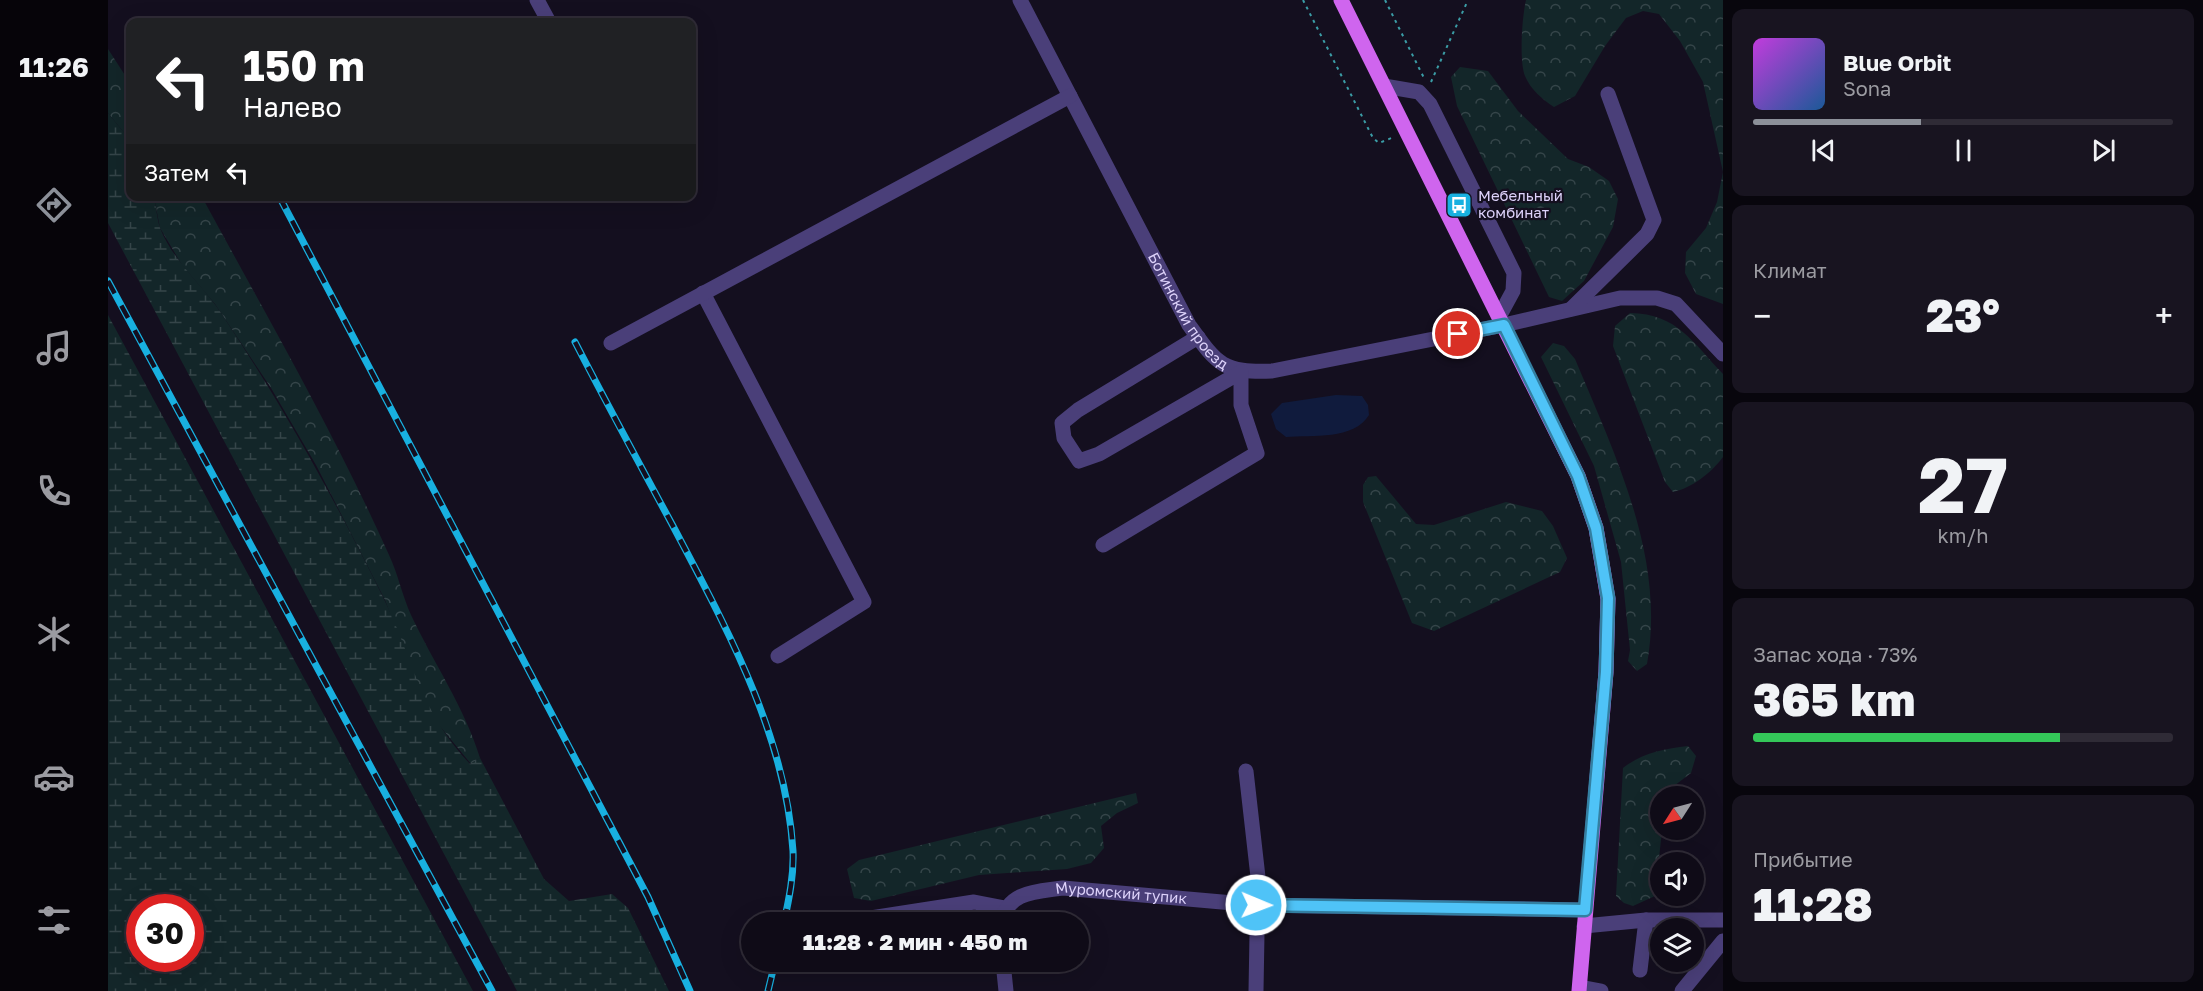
<!DOCTYPE html>
<html lang="ru">
<head>
<meta charset="utf-8">
<style>
	body { margin:0; font-family:"Golos Text",sans-serif; background:#181420; color:#f1f3f6; height:100vh; display:flex; flex-direction:column; font-size:22px; white-space:nowrap }
	* { box-sizing:border-box; margin:0 }
	p { font-size:20px; color:#9b9ba1 }
	.icon { flex:none; width:33px; height:33px; fill:none; stroke:currentColor; stroke-width:2; stroke-linecap:round; stroke-linejoin:round }
	.map { position:relative; flex:1; overflow:hidden }
	.sheet { display:flex; flex-direction:column; gap:9px; padding:9px; background:#08060d; width:480px }
	.sheet>* { flex:none }
	.guide { position:absolute; left:18px; top:18px; width:570px; height:183px; border-radius:12px; box-shadow:0 6px 24px #0002,0 0 0 2px #2f2b36; background:#202124; color:#fff; overflow:hidden }
	.needle { width:39px; rotate:234deg }
	.buttons { position:absolute; left:1542px; top:786px; display:grid; gap:12px }
	.buttons a { display:grid; place-items:center; width:54px; height:54px; border-radius:50%; background:#0f0b17; box-shadow:0 6px 24px #0002,0 0 0 2px #2f2b36; font-size:30px }
	.speed { position:absolute; left:18px; top:894px; display:flex; gap:12px; font-size:30px; font-weight:700; text-align:center }
	.speed>* { display:grid; place-content:center; width:78px; height:78px; border-radius:50%; background:#0f0b17; box-shadow:0 6px 24px #0002,0 0 0 2px #2f2b36; line-height:1 }
	.speed .limit { border:9px solid #d22; background:#fff; color:#111 }
	.pin { position:absolute; display:grid; place-items:center; width:51px; height:51px; color:#fff; margin:-26px; border:3px solid #fff; border-radius:50%; box-shadow:0 2px 6px #0007 }
	.me { position:absolute; width:66px; margin:-33px; rotate:91deg; stroke-linejoin:round; filter:drop-shadow(0 0 4px #0008) }
	.turn { display:flex; align-items:center; gap:21px; height:126px; padding:0 18px; font-size:27px }
	.turn .icon { width:78px; height:78px; stroke-width:2.5 }
	.turn b { display:block; font-size:42px; line-height:51px }
	.then { display:flex; align-items:center; height:57px; padding:0 18px; background:#0003; gap:12px; font-size:22px }
	.big { font-size:45px; font-weight:800; line-height:1.1 }
	.sheet .tile { flex:1; display:flex; flex-direction:column; justify-content:center; gap:9px; min-width:0; padding:0 21px; border-radius:12px; background:#181420 }
	.sheet .dial { align-items:center; gap:0 }
	.dial b { font-size:78px; line-height:1 }
	.song { display:flex; align-items:center; gap:18px }
	.cover { width:72px; height:72px; border-radius:9px; background:linear-gradient(135deg,hsl(290 70% 55%),hsl(210 70% 35%)) }
	.played { height:6px; border-radius:3px; background:linear-gradient(90deg,#8c9099 40%,#2f2b36 40%) }
	.keys { display:flex; justify-content:space-around; direction:ltr }
	.heat { display:flex; justify-content:space-between; align-items:center; font-size:33px; direction:ltr }
	.charge { height:9px; border-radius:4px; background:linear-gradient(90deg,#34c759 73%,#2f2b36 0) }
	.trip { position:absolute; left:633px; top:912px; width:348px; height:60px; border-radius:30px; background:#0f0b17; box-shadow:0 6px 24px #0002,0 0 0 2px #2f2b36; font-weight:800; line-height:60px; text-align:center }
	main { display:flex; flex:1; min-height:0 }
	.tab-bar { display:flex; flex-direction:column; width:108px; justify-content:space-around; align-items:center; background:#060409; color:#9b9ba1 }
	.tab-bar .icon { width:42px; height:42px }
	.tab-bar .selected { color:#8c9099 }
	.tab-bar b { font-size:27px; color:#f1f3f6 }
	.map>svg:first-child { display:block }
</style>
</head>
<body>
<main>
<nav class="tab-bar">
<b>11:26</b>
<svg class="icon selected" aria-label="directions" viewBox="0 0 24 24"><path d="M12 3l9 9-9 9-9-9zM9 14v-3h6M13 9l2 2-2 2"/></svg>
<svg class="icon" aria-label="music" viewBox="0 0 24 24"><path d="M9 18V5l10-2v13"/><circle cx="6" cy="18" r="3"/><circle cx="16" cy="16" r="3"/></svg>
<svg class="icon" aria-label="phone" viewBox="0 0 24 24"><path d="M5 4h4l2 5-3 2q2 4 5 5l2-3 5 2v4C11 20 4 13 5 4z"/></svg>
<svg class="icon" aria-label="climate" viewBox="0 0 24 24"><path d="M12 3v18M4 7l16 10M4 17L20 7"/></svg>
<svg class="icon" aria-label="car" viewBox="0 0 24 24"><path d="M5 17H2v-5l4-1 3-4h7l3 4 3 1v5h-3M9 17h6M6 11h13"/><circle cx="7" cy="17" r="2"/><circle cx="17" cy="17" r="2"/></svg>
<svg class="icon" aria-label="filters" viewBox="0 0 24 24"><path d="M4 7h16M4 17h16"/><circle cx="9" cy="7" r="2"/><circle cx="15" cy="17" r="2"/></svg>
</nav>
<div class="map">
<svg width="1615" height="991" viewBox="0 0 1615 991">
	<defs>
		<pattern id="forest-crowns" width="20" height="18" patternUnits="userSpaceOnUse" patternTransform="scale(1.5)"><rect width="20" height="18" fill="#132629"/><path d="M2 6a3 3 0 1 1 6 0M12 15a3 3 0 1 1 6 0" fill="none" stroke="#354549"/></pattern>
		<pattern id="wetland-marsh" width="20" height="14" patternUnits="userSpaceOnUse" patternTransform="scale(1.5)"><rect width="20" height="14" fill="#132629"/><path d="M1 5h8M5 5V1M11 12h8M15 12V8" fill="none" stroke="#354549"/></pattern>
	</defs>
	<rect width="100%" height="100%" fill="#140f1f"/>
	<path fill="url(#forest-crowns)" d="M1418 0H1615V172L1595 82 1572 41 1551 14 1535 11 1518 18 1497 46 1467 96 1446 107C1434 99 1423 90 1417 76 1411 61 1414 17 1418 0Z
		M0 49 22 83V140L0 113Z
		M1352 67 1380 71 1410 111 1460 159 1481 167 1501 181 1510 199 1505 227 1476 281 1454 301 1441 297 1349 106 1343 77Z
		M1615 172V304L1588 294 1577 273 1578 252 1598 228 1609 202Z
		M46 197H94C158 315 226 432 281 555 290 574 294 595 303 615 325 662 357 708 372 758L363 764 326 719 306 676 277 600 208 465 163 388 107 304 74 265 52 228Z
		M1522 313C1570 314 1584 342 1615 374V457C1603 473 1584 488 1565 492L1557 482 1505 346 1507 326Z
		M1445 343 1456 346 1467 359C1507 455 1558 558 1539 664L1529 671 1520 661 1522 650 1513 562 1486 466 1433 357Z
		M1268 476 1308 524 1326 525 1398 502 1434 511 1445 526 1459 558 1452 572 1326 631 1304 623 1255 502V485L1260 477Z
		M1580 746 1588 756 1583 773 1558 792 1557 796H1552L1554 830 1547 896 1525 906 1516 903 1508 896 1515 768C1534 753 1556 749 1580 746Z
		M1028 793 1030 803 1009 813 993 826 996 848 983 863 959 869 871 875 763 901 746 898 739 869 751 860Z"/>
	<path fill="url(#wetland-marsh)" fill-rule="evenodd" d="M0 113 22 140V196L46 197C48 206 49 218 52 228 65 261 94 284 113 313 175 406 225 496 275 597 306 660 310 709 362 764L372 758 436 879 461 901 504 894 520 908 561 991H409L0 223Z
		M0 315 365 991H0ZM32 908H82V958H32Z"/>
	<path fill="#101b3d" d="M1228 395 1254 396 1260 405 1261 415C1246 440 1204 435 1178 437L1168 429 1163 414 1174 403Z"/>
	<g fill="none" stroke-linecap="round" stroke-linejoin="round">
		<path stroke="#3b9da6" stroke-width="2" stroke-dasharray="3 4.5" stroke-linecap="butt" d="M1195 0 1265 138 1271 143 1286 137
			M1277 0 1316 78
			M1323 82 1360 0"/>
		<g stroke="#4a3f79" stroke-width="15">
			<path d="M429 0 441 22"/>
			<path id="s1" d="M912 0 1081 325C1109 364 1114 373 1164 371L1396 325 1512 298H1549L1568 304 1615 354"/>
			<path d="M1276 86 1311 92 1322 104 1406 273 1405 291 1392 315"/>
			<path d="M595 293 756 602 670 656"/>
			<path d="M1463 309 1539 234 1546 220 1500 94"/>
			<path d="M503 343 962 96"/>
			<path d="M995 545 1149 453 1133 405V372L991 454 971 461 956 438 954 423 970 410 1090 337"/>
			<path d="M1138 771 1150 877 1148 991"/>
			<path d="M737 922 866 902 897 908"/>
			<path id="s2" d="M893 922C901 891 927 892 955 888L1148 905 1477 910"/>
			<path d="M1476 926 1538 920H1615"/>
			<path d="M895 962 898 991"/>
			<path d="M1532 970 1538 920"/>
			<path d="M1472 987 1493 991"/>
			<path d="M1574 991 1615 941"/>
		</g>
		<path stroke="#cf65ee" stroke-width="15" d="M1233 0 1470 476 1488 528 1500 599 1498 672 1471 991"/>
		<g stroke="#18b0e0" stroke-width="7">
			<path id="rail" d="M171 196 540 897 582 991
				M0 281 384 991
				M467 342C499 404 532 465 565 526 618 627 678 735 685 851 686 875 681 899 676 922
				M660 991 667 962"/>
		</g>
		<use href="#rail" stroke="#140f1f" stroke-width="4.5" stroke-dasharray="14" stroke-linecap="butt"/>
	</g>
	<g fill="none" stroke-linecap="round" stroke-linejoin="round">
		<g stroke="#337fa1" stroke-width="15">
			<path id="route" d="M1148 905 1477 910 1498 672 1500 598 1488 528 1470 476 1396 325 1350 334"/>
		</g>
		<use href="#route" stroke="#4fc3f7" stroke-width="10"/>
	</g>
	<defs>
		<g id="bus-square" transform="scale(1.35)"><rect x="-9" y="-9" width="18" height="18" rx="4" fill="#18b0e0" stroke="#140f1f"/><path d="M-5-6H5V4H4V6H2V4H-2V6H-4V4H-5ZM-3.5-4V0h7V-4ZM-3.5 1.2v1.5H-2V1.2ZM2 1.2v1.5H3.5V1.2Z" fill="#fff"/></g>
	</defs>
	<g fill-rule="evenodd">
		<use href="#bus-square" x="1351" y="205"/>
	</g>
	<g text-anchor="middle" stroke-width="4.5" stroke-linejoin="round" paint-order="stroke">
		<g font-size="15" fill="#ddd2fa" stroke="#140f1f" text-anchor="start">
			<text x="1370" y="201">Мебельный<tspan x="1370" dy="17">комбинат</tspan></text>
		</g>
		<g font-size="15" fill="#ddd2fa" stroke="#140f1f">
			<text dy="5" stroke="none"><textPath href="#s1" startOffset="354">Ботинский проезд</textPath></text>
			<text dy="5" stroke="none"><textPath href="#s2" startOffset="135">Муромский тупик</textPath></text>
		</g>
	</g>
</svg>
<div class="buttons">
<a><svg class="needle" viewBox="-14 -14 28 28"><path d="M0-13l5 13h-10z" fill="#e53935"/><path d="M0 13l5-13h-10z" fill="#9b9ba1"/></svg></a>
<a><svg class="icon" aria-label="sound" viewBox="0 0 24 24"><path d="M4 9h4l5-4v14l-5-4H4zM17 9q2 3 0 6"/></svg></a>
<a><svg class="icon" aria-label="layers" viewBox="0 0 24 24"><path d="M12 4l9 5-9 5-9-5zM3 14l9 5 9-5"/></svg></a>
</div>
<div class="speed"><div class="limit">30</div></div>
<div class="pin" style="left:1350px;top:334px;background:#d93025"><svg class="icon" aria-label="arrive" viewBox="0 0 24 24"><path d="M6 21V4h12l-3 4 3 4H6"/></svg></div>
<svg class="me" style="left:1148px;top:905px" viewBox="-20 -20 40 40"><circle r="17" fill="#4fc3f7" stroke="#fff" stroke-width="3"/><path d="M0-11L8 9 0 5-8 9z" fill="#fff"/></svg>
<div class="trip">11:28 · 2 мин · 450 m</div>
<div class="guide">
<div class="turn"><svg class="icon" aria-label="left" viewBox="0 0 24 24"><path d="M17 20v-9H6M10 6l-5 5 5 5"/></svg><div><b>150 m</b>Налево</div></div>
<div class="then">Затем<svg class="icon" aria-label="left" viewBox="0 0 24 24"><path d="M17 20v-9H6M10 6l-5 5 5 5"/></svg></div>
</div>
</div>
<section class="sheet">
<div class="tile">
<div class="song"><i class="cover"></i><div><b>Blue Orbit</b><p>Sona</p></div></div>
<div class="played"></div>
<div class="keys"><svg class="icon" aria-label="previous" viewBox="0 0 24 24"><path d="M18 5L8 12l10 7zM5 5v14"/></svg><svg class="icon" aria-label="pause" viewBox="0 0 24 24"><path d="M8 5v14M16 5v14"/></svg><svg class="icon" aria-label="next" viewBox="0 0 24 24"><path d="M6 5l10 7-10 7zM19 5v14"/></svg></div>
</div>
<div class="tile"><p>Климат</p>
<div class="heat"><a>−</a><b class="big">23°</b><a>+</a></div>
</div>
<div class="tile dial"><b>27</b><p>km/h</p></div>
<div class="tile"><p>Запас хода · 73%</p><b class="big">365 km</b><div class="charge"></div></div>
<div class="tile"><p>Прибытие</p><b class="big">11:28</b></div>
</section>
</main>
</body>
</html>
